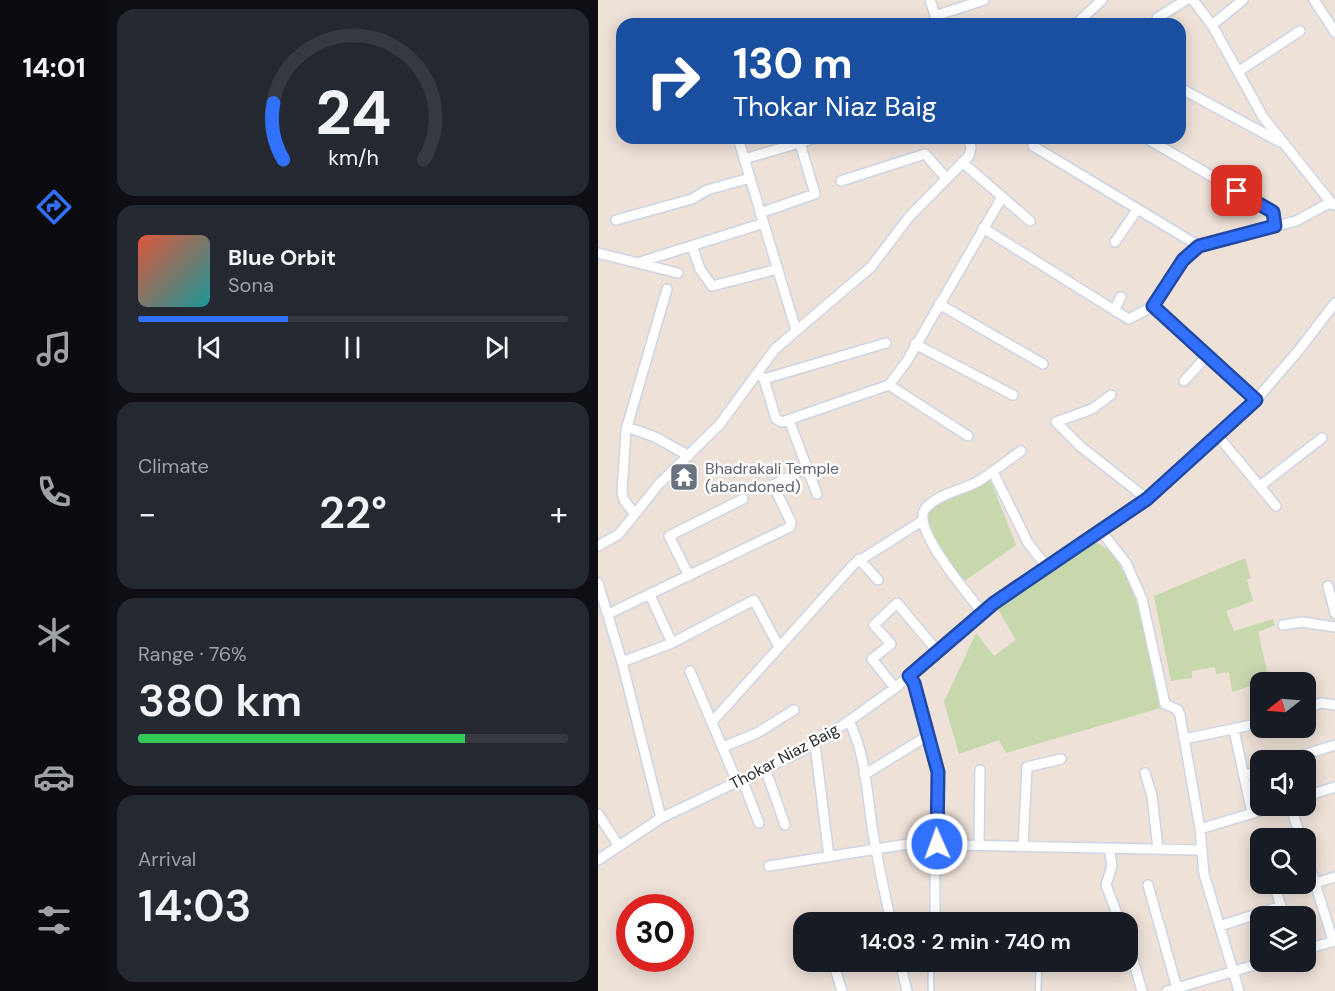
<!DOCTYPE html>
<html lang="en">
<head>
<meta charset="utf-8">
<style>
	body { margin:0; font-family:"DM Sans",sans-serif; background:#242831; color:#f1f3f6; height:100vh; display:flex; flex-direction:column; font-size:22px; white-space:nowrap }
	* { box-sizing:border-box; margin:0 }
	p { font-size:20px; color:#9ea1a6 }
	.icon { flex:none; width:33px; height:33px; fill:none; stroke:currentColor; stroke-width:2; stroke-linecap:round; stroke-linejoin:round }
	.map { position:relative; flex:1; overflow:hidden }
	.side { display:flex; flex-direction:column; gap:9px; padding:9px; background:#0d0f14; width:490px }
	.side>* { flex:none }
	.guide { position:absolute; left:18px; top:18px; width:570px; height:126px; border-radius:18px; box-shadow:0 3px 15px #0003; background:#1a4fa0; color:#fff; overflow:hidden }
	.needle { width:39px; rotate:253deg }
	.tools { position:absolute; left:652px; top:672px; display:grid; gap:12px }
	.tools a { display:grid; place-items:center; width:66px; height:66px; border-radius:12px; background:#171b24; box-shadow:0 3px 15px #0003; font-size:30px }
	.speed { position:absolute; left:18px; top:894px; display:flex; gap:12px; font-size:30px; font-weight:700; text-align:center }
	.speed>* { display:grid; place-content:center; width:78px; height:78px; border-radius:50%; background:#171b24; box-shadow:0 3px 15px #0003; line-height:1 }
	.speed .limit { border:9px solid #d22; background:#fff; color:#111 }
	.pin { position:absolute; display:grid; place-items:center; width:51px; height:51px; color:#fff; margin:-26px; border-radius:12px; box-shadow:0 3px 9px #0006 }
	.me { position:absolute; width:66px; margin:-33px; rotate:358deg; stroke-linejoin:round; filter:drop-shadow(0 0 4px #0008) }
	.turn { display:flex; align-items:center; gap:21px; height:126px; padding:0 18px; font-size:27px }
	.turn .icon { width:78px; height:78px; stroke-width:2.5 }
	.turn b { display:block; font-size:42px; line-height:51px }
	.big { font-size:45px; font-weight:600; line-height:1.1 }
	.side .tile { flex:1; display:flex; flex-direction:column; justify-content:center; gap:9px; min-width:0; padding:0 21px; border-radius:18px; background:#242831 }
	.side .dial { align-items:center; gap:0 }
	.dial svg { height:156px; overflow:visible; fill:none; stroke:#363941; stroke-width:7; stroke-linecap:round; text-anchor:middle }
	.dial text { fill:#f1f3f6; stroke:none }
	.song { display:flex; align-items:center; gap:18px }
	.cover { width:72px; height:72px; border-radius:9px; background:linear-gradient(135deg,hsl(10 70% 55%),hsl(180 70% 35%)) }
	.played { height:6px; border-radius:3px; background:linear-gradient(90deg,#3270ff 35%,#363941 35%) }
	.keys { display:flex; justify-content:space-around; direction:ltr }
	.heat { display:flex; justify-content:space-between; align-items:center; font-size:33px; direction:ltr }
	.charge { height:9px; border-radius:4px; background:linear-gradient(90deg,#34c759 76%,#363941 0) }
	.trip { position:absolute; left:195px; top:912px; width:345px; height:60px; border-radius:18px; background:#171b24; box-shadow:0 3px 15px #0003; font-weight:600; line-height:60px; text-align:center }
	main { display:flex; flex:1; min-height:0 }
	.tab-bar { display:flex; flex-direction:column; width:108px; justify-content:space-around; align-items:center; background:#090b0e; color:#9ea1a6 }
	.tab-bar .icon { width:42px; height:42px }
	.tab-bar .on { color:#3270ff }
	.tab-bar b { font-size:27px; color:#f1f3f6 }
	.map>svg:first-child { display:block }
</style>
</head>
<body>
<main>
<nav class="tab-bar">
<b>14:01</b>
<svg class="icon on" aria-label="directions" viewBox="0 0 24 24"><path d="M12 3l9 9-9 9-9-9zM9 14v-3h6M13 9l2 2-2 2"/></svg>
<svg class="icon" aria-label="music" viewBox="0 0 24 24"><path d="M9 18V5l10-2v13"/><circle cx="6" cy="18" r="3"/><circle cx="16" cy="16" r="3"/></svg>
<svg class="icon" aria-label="phone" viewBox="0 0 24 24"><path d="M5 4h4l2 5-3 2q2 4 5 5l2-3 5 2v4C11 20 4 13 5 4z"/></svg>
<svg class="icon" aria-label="climate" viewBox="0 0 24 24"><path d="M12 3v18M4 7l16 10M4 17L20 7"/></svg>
<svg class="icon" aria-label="car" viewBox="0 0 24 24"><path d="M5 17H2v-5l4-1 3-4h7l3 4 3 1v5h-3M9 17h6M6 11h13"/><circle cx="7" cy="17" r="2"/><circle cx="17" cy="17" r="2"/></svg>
<svg class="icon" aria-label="filters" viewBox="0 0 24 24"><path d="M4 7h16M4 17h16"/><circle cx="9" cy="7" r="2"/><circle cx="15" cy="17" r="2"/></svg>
</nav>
<section class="side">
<div class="tile dial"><svg viewBox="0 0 100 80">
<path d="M14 69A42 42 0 1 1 86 69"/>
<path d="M14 69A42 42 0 0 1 9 40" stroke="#3270ff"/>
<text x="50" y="56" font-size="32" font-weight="700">24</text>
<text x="50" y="72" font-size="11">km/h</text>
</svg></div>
<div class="tile">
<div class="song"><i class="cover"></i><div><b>Blue Orbit</b><p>Sona</p></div></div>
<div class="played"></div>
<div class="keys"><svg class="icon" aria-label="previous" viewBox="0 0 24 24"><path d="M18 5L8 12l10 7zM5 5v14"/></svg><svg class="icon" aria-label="pause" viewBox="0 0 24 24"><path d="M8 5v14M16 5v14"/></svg><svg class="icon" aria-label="next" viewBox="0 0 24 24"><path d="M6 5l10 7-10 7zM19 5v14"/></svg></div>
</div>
<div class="tile"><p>Climate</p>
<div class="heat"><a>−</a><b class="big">22°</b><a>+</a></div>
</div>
<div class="tile"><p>Range · 76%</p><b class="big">380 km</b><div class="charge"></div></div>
<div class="tile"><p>Arrival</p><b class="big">14:03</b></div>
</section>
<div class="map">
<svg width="737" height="991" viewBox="0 0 737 991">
	<rect width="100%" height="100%" fill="#ede1d8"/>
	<path fill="#c7d8ad" d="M392 479 418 545 365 582 333 534 328 512 338 502Z
		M498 542 514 552 536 591 563 708 408 753 401 740 361 754 346 702 378 633 396 656 418 640 398 606Z
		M647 558 653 578 649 580 655 601 628 611 636 631 675 619 677 625 660 632 671 680 634 692 631 672 618 674 617 667 594 671V678L573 681 556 596Z"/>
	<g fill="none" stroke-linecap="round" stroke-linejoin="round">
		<g stroke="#cdd4e3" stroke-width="8">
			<path id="lane" d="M334 922H389
				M333 991V962
				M440 991 441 962"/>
		</g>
		<g stroke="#cdd4e3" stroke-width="12">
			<path id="street" d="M332 0 340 24
				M595 0 614 25 665 117 735 205
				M716 0 737 32
				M337 16 386 0
				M559 18 588 0
				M478 24 504 0
				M614 25 645 0
				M641 71 702 31
				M582 88 682 142
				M140 138 198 330
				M548 138 675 212 677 226
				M435 146 601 246
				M146 159 218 138
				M364 162 432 221
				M243 181 327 154 348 178
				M162 213 217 194 202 143
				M18 220 94 199 109 190 152 178
				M385 228 516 310
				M517 242 539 210
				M94 246 102 269 114 286 180 269
				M0 253 80 273
				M39 263 166 223
				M523 297 516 310 531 319 555 306 585 260 601 246 698 221 733 202
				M341 304 445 364
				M555 306 658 400
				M317 344 415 395
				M163 376 166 379 288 343
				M166 379 178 419 184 422 291 385 309 361 404 197
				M586 381 609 356
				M291 385 370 436
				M513 395 494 409 458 422 482 446 549 499
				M191 420 219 494
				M29 427 57 437 91 456
				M620 436 678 506
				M395 472 430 543 449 567
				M662 486 724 438
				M36 513 26 500 24 492 28 430 69 289
				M503 531 528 563 544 599 567 704 580 710 582 715 602 829 606 874 641 991
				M0 546 21 534 61 484 122 424 177 349 273 267 311 217 371 156 373 148 371 138
				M261 559 280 580
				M91 576 71 536 145 499
				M0 583 24 662 63 818
				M730 586 737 613
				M52 595 74 643 156 600 181 647
				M384 612C371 595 313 529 327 509 339 494 365 490 381 481 395 472 409 461 423 451
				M10 614 192 527 193 522 175 485 208 468
				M685 625 704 622 737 627
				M24 662 74 643
				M92 671 139 782
				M311 676 316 683 329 736
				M297 688 274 659 293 644 276 625 299 603 340 652
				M708 708 723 703 737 705
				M251 721C267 752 269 792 274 826 279 859 286 890 293 922
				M114 722 256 564 324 521
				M636 730 654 813
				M586 739 663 723
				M217 744 231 857
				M125 747 159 733 196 710
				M689 760 737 745
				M167 768 187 825
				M547 773 554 796 560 849
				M266 775 329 736 340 773 339 844
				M646 776 663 770
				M144 779 161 823
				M650 795 663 790
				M708 796 737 787
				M0 814 21 846
				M696 817 703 838
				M602 829 678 806
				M663 841V842
				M337 844V912
				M381 845 382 770
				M425 846 429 767 463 759
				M511 848 514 866 508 885 522 922
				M708 854 735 941
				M0 860 63 818 202 752 251 721 297 688 396 603 549 499 658 400 701 350 737 303
				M171 866 310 844 603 850
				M717 883 737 877
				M676 884 686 916
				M550 885 579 988
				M622 926 683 906
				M530 943 544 991
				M708 949 737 941
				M235 962 244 991
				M302 962 309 991
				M569 991 667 962"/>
		</g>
		<use href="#lane" stroke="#fff" stroke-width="4.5"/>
		<use href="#street" stroke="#fff" stroke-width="9"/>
	</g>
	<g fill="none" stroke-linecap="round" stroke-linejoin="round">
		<g stroke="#2049a6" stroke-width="15">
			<path id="route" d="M339 844 340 772 316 683 311 676 396 603 549 499 658 400 555 306 585 260 601 246 677 226 675 212 639 191"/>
		</g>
		<use href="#route" stroke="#3270ff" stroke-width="10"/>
	</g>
	<defs>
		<g id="temple-square" transform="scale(1.5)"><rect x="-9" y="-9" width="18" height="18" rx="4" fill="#6b7280" stroke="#fff"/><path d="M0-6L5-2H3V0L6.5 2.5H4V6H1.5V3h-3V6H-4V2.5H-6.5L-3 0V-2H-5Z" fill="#fff"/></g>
	</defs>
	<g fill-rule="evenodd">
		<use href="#temple-square" x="86" y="477"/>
	</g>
	<g text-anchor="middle" stroke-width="5" stroke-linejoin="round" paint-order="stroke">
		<g font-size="16" fill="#5b616d" stroke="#fff" text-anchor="start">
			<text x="107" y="474">Bhadrakali Temple<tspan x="107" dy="18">(abandoned)</tspan></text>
		</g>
		<g font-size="16" fill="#282828" stroke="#fff">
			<text transform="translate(186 756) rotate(-28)" y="6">Thokar Niaz Baig</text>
		</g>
	</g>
</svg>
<div class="tools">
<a><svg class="needle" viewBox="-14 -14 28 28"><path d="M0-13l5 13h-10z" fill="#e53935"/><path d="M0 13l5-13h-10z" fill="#9ea1a6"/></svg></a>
<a><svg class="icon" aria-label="sound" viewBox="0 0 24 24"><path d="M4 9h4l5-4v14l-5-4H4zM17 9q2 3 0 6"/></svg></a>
<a><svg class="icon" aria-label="search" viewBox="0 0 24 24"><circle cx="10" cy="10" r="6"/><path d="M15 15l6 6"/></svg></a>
<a><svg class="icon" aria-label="layers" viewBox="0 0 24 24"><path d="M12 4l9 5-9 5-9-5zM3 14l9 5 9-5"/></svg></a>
</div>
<div class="speed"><div class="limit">30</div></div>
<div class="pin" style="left:639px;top:191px;background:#d93025"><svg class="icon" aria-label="arrive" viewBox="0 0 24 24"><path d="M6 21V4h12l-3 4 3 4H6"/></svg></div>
<svg class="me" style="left:339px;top:844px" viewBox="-20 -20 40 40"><circle r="17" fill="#3270ff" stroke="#fff" stroke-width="3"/><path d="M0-11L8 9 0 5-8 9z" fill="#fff"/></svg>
<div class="trip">14:03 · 2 min · 740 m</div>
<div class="guide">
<div class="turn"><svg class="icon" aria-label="right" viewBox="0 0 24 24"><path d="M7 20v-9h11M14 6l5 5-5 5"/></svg><div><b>130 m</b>Thokar Niaz Baig</div></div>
</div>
</div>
</main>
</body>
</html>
